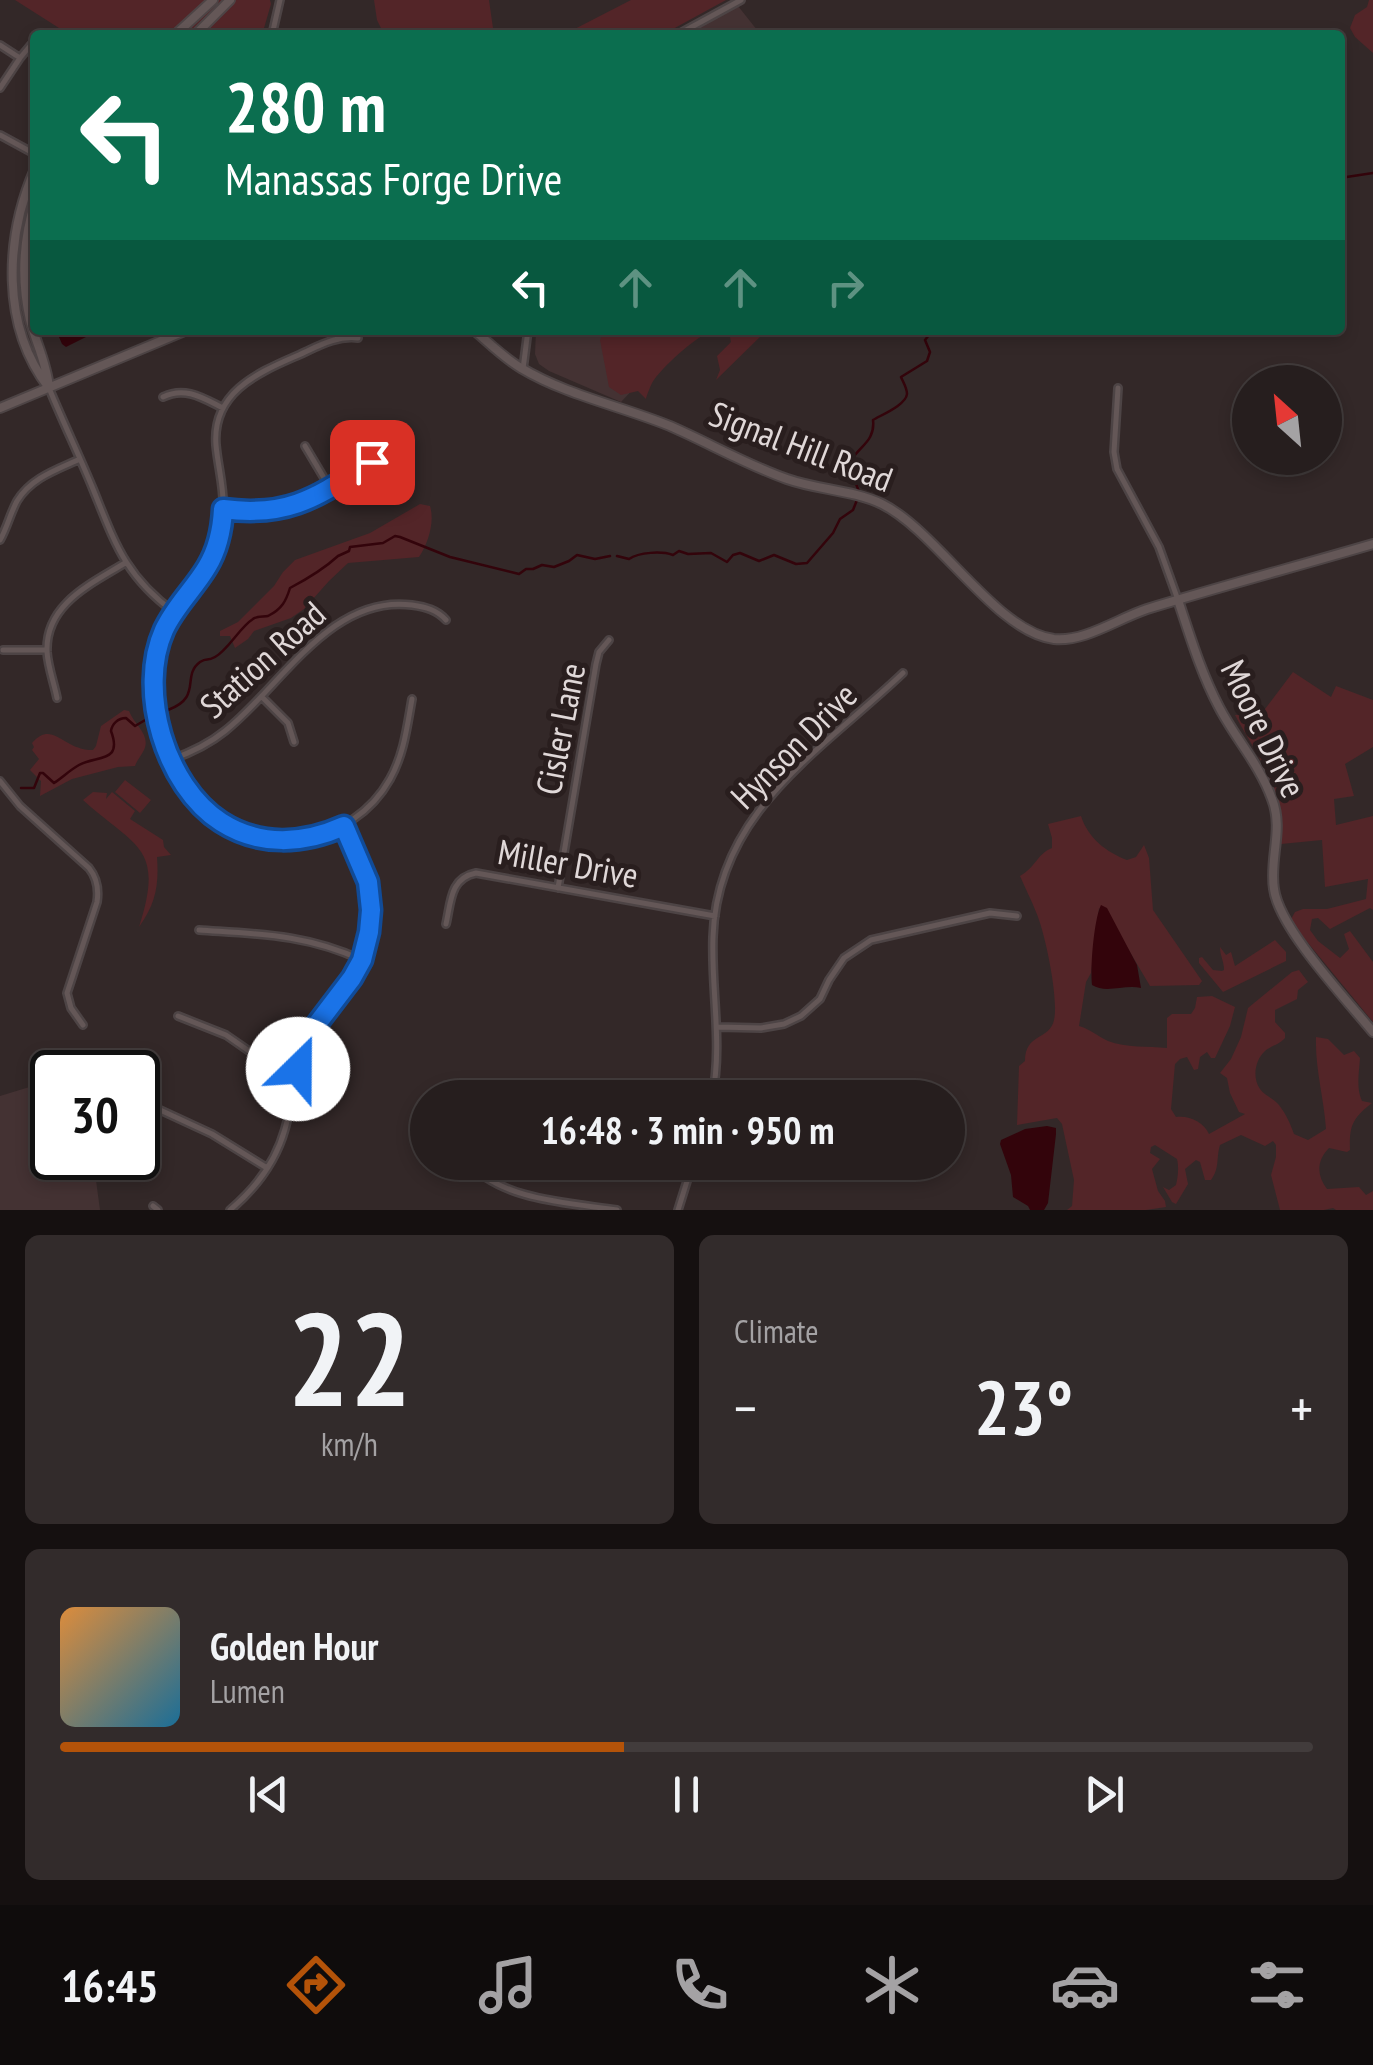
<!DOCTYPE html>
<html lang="en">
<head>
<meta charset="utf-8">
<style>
	body { margin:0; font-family:"PT Sans Narrow",sans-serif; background:#322b2b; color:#f1f3f6; height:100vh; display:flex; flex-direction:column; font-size:38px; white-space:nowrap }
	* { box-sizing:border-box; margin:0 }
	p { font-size:32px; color:#a4a2a4 }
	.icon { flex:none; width:55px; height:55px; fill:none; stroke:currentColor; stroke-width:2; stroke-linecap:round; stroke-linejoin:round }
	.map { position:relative; height:1210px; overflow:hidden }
	.drawer { display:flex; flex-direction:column; gap:25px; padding:25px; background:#151010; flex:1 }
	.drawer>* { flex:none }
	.banner { position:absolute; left:30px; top:30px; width:1315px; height:305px; border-radius:10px; box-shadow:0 5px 15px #0003,0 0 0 2px #423c3c; background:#0b6e4f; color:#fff; overflow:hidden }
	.needle { width:65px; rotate:333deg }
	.fabs { position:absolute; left:1232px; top:365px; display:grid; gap:20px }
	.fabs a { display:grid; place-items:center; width:110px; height:110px; border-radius:50%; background:#261e1e; box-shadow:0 5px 15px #0003,0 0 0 2px #423c3c; font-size:50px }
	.speed { position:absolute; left:30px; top:1050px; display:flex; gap:20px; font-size:50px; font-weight:700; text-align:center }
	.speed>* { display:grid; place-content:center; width:130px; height:130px; border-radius:50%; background:#261e1e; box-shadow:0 5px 15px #0003,0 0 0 2px #423c3c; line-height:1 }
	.speed .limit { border:5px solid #111; border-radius:15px; background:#fff; color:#111 }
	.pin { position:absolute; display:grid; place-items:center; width:85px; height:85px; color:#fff; margin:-42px; border-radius:20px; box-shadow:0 5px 15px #0006 }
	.me { position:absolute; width:110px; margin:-55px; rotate:23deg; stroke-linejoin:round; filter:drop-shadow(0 0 8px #0008) }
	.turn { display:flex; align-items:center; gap:35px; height:210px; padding:0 30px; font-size:45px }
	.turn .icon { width:130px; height:130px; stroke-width:2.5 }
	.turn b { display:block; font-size:70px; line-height:85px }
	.lanes { display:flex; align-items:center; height:95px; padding:0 30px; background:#0003; justify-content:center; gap:50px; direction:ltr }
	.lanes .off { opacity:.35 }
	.big { font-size:75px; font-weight:600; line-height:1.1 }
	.drawer .tile { flex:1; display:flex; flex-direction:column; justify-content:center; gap:15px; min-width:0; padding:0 35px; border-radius:15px; background:#322b2b }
	.drawer .dial { align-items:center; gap:0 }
	.dial b { font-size:130px; line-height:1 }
	.song { display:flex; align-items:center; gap:30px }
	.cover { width:120px; height:120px; border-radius:15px; background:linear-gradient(135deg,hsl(30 70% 55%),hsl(200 70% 35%)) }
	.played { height:10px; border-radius:5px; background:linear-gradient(90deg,#b45309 45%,#423c3c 45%) }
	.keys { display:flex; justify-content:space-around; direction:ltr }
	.heat { display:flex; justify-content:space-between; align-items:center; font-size:55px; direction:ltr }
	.drawer .tiles { flex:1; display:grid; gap:25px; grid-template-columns:1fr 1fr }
	.tile:last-child { grid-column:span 2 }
	.trip { position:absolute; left:410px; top:1080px; width:555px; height:100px; border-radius:50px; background:#261e1e; box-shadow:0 5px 15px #0003,0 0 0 2px #423c3c; font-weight:600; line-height:100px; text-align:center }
	.tab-bar { display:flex; height:160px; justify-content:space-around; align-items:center; background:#0f0c0c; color:#a4a2a4 }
	.tab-bar .icon { width:70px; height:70px }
	.tab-bar .selected { color:#b45309 }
	.tab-bar b { font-size:45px; color:#f1f3f6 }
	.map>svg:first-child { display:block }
</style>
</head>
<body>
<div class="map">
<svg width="1373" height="1210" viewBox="0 0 1373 1210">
	<rect width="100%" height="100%" fill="#332828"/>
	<path fill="#443233" d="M738 6 761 35H684Z
		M536 330H689L621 402 549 371 539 364 535 354Z
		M36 1085 52 1095V1158H93L100 1210H0V1096Z"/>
	<path fill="#532528" d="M15 0H270L271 4 262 35H70Z
		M374 0H489L494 35H358L359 29 378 35 382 30 377 20Z
		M631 0H726L662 35H563Z
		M1369 0H1373V53L1355 37 1350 28 1355 15 1367 7Z
		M604 330H635L644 335H657L667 330H714C697 335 661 368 652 383 651 385 646 397 646 399L638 391 621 395 609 387 600 340Z
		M725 330H767L716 380 720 370 717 356 731 342 729 332Z
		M420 504 430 506C435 522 428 544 419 557L348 563 329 581 304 609 291 618 254 631 248 639 235 648 230 636H220V631L238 622 274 586 283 572 295 560 370 533Z
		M1293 672 1331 697 1336 686 1373 700V747L1345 764 1354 796 1334 799 1336 825 1373 816V910L1370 908 1330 929 1318 918 1312 919 1310 930 1318 941 1340 958 1349 949 1344 934 1350 931 1373 962V1022L1290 921 1295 912 1303 909H1327L1366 899 1368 879 1325 887 1322 840 1281 844C1281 833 1282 822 1280 811 1275 778 1251 745 1235 715L1262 713Z
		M124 710 129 711C135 726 151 735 144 750 141 756 137 760 135 766L118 767 72 779 40 796 41 781 30 770 39 759 32 750 34 747 32 743C53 719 62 750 93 750L96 746 101 726Z
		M125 780 151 800 140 813 115 792Z
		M93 792 107 793 106 799 112 792 135 811 130 819 163 840 164 847 171 855 157 857C159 885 156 903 139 927 165 846 136 848 83 800Z
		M1081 816C1088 838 1106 852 1127 860L1136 857 1144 845 1149 858 1153 910 1202 981 1199 985 1150 986 1111 920 1099 908 1091 973 1086 982 1079 1026C1090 1029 1097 1036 1108 1041 1126 1048 1148 1046 1167 1048V1018L1172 1014H1191L1195 1008 1197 997 1212 996 1235 1007 1230 1026 1215 1058H1211L1207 1052 1200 1057 1198 1069 1194 1070 1187 1057 1180 1059 1175 1064 1171 1109 1176 1117C1189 1115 1204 1122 1209 1134L1245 1114 1239 1112 1230 1093 1227 1078 1220 1073 1231 1059 1241 1037 1248 1008 1292 972 1299 970 1308 982 1298 990 1297 999 1275 1010V1022L1285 1033V1038C1279 1045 1272 1045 1265 1051 1255 1060 1252 1078 1260 1089 1264 1095 1274 1099 1279 1105 1286 1114 1290 1123 1294 1134L1308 1140 1326 1129C1324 1098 1315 1069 1316 1037L1328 1039 1344 1055 1354 1051 1360 1058C1359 1073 1356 1088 1362 1101L1372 1103C1353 1118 1349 1125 1350 1150L1347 1152 1329 1148C1317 1160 1316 1175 1327 1189L1359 1187 1366 1195 1373 1191V1210H1336L1333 1208 1324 1210H1280L1271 1175 1276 1157V1145L1273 1141 1265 1146 1241 1135 1220 1145C1216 1158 1220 1168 1211 1180H1205L1200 1162 1196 1160 1185 1169 1188 1184 1176 1204 1172 1202 1163 1187 1169 1190 1176 1185C1178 1177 1179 1167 1177 1159L1155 1145 1151 1147 1150 1153 1160 1159 1152 1169 1158 1191 1165 1201 1166 1207 1146 1210H1067L1072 1206 1074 1180 1062 1124 1057 1118 1017 1125 1019 1066 1025 1061C1025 1033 1050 1040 1054 1020 1059 999 1045 932 1036 912 1031 899 1025 888 1020 876 1036 867 1037 854 1052 848V838L1048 824Z
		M1275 940 1286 952V961L1223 992 1199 963V958L1202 957 1213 970 1222 971 1224 970C1224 961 1220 956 1220 947L1226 955 1231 952 1235 966Z"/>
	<path fill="#33040b" d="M56 330H100L66 347 62 344Z
		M1101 905 1107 908 1137 965 1141 988C1125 984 1106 994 1092 985 1090 968 1094 919 1101 905Z
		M1047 1126 1056 1128V1134L1048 1203 1044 1210H1030L1028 1206 1013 1197 1011 1175 1000 1144 1001 1140 1025 1129Z"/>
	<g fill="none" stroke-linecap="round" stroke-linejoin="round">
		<path stroke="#33040b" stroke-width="2.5" d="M1340 178 1373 173
			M859 492C857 483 849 474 850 467 852 448 876 445 873 420 881 415 906 405 907 394 907 388 903 382 901 377L927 361 930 352 925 340 933 330
			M617 556 629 559C639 552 662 551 673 555L679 551 688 554 711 553 727 562 733 555 740 553 759 561 774 555 796 564 807 563 833 533 840 519 853 510 857 500
			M168 710C203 697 181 676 200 662 208 657 206 662 215 657 228 650 240 627 253 619 256 616 264 617 268 616 282 609 286 601 290 588 307 579 325 568 338 556L349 551 350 547 383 543 395 536 400 537 450 557 519 574 526 569H533L542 565 554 567 569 561 577 555 595 559 610 556
			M21 788H34L40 773H43L54 783C63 777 70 770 79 765 97 755 123 763 111 731 112 724 118 718 126 718L135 726 147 719"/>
		<g stroke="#4d4445" stroke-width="10">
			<path id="street" d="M272 35 280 0
				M677 35 741 0
				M0 45 20 58
				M0 88 20 58 35 40
				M0 135 35 154
				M358 338C335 335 315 348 294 357 255 374 212 394 216 445 218 468 225 490 223 513 220 562 198 574 173 612 157 637 150 669 154 699 160 738 173 779 203 807 258 862 353 846 390 779 404 754 407 727 412 699
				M523 369 528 330
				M49 388C63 422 79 455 93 489 115 543 125 576 174 612
				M1118 388 1114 452 1117 469 1159 547 1178 600
				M163 397C185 386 203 398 223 408
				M305 446 330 488
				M223 509C300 519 332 487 393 448
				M0 540C7 528 10 514 17 501 31 478 56 470 80 459
				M3 650H47
				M262 697 288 723 294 742
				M57 698C54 683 48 667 47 652 45 604 91 584 125 563
				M170 760C190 753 209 744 225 731 281 687 330 594 412 605 426 607 437 610 446 620
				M0 781 20 806 89 868C97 878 99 889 97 902L67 993 71 1008 83 1025
				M558 888 596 664 599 652 609 640
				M446 924C451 902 450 878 476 873L715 916
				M199 930C258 934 306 934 362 960
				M178 1016 226 1035 262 1060 299 1069
				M718 1027 761 1028 784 1024 801 1016 820 999 829 980 844 958 871 940 990 913 1017 916
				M464 1098 468 1090
				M712 1098C723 1044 711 991 713 937 717 811 821 751 903 673
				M145 1103 212 1134 267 1168
				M469 1162C499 1200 571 1203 617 1210
				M153 1206 158 1210
				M230 1210C255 1189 276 1161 285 1129 293 1100 296 1069 309 1040 329 996 363 982 370 928 374 890 360 859 344 825
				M678 1210 693 1162"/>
		</g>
		<g stroke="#4d4445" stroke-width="12">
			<path id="secondary" d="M175 35 213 0
				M195 35 230 0
				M35 169C5 238 1 326 49 388
				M35 202C23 240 21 281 30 320 36 343 47 364 49 388
				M474 330C489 343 504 358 521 368 566 395 621 406 670 426 709 443 747 465 787 479 818 490 853 490 882 504 937 531 996 632 1054 639 1085 642 1117 619 1147 609 1222 586 1298 566 1373 544
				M0 408 187 330
				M1178 600C1190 636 1201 673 1219 707 1235 738 1260 765 1272 799 1284 829 1269 859 1274 889 1279 928 1346 999 1373 1032"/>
		</g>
		<use href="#street" stroke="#645757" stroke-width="5"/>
		<use href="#secondary" stroke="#645757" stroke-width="8"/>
	</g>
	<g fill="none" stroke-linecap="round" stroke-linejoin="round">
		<g stroke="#114b97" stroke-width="25">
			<path id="route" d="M298 1069 317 1024 352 978 362 960 369 932 371 910 368 882 344 826C304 844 260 847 221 822 165 786 137 690 164 630 175 606 194 589 207 567 218 549 222 530 223 509 290 518 318 496 372 462"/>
		</g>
		<use href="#route" stroke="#1a73e8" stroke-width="18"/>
	</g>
	<g text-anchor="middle" stroke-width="10" stroke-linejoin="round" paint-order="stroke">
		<g font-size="35" fill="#e0d8d8" stroke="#291e1e">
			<text transform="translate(801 447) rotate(21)" y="12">Signal Hill Road</text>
			<text transform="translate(263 660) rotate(-42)" y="12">Station Road</text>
			<text transform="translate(561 729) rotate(-79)" y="12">Cisler Lane</text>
			<text transform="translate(1263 729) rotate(64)" y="12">Moore Drive</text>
			<text transform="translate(794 746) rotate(-45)" y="12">Hynson Drive</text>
			<text transform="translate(568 864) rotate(10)" y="12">Miller Drive</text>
		</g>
	</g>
</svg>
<div class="fabs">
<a><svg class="needle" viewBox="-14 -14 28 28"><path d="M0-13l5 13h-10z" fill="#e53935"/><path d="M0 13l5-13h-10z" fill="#a4a2a4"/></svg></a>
</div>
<div class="speed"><div class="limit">30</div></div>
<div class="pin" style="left:372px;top:462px;background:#d93025"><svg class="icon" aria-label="arrive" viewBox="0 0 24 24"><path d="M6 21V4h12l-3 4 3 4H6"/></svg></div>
<svg class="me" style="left:298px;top:1069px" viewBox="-20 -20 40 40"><circle r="19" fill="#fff"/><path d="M0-13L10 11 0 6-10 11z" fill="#1a73e8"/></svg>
<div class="trip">16:48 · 3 min · 950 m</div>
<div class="banner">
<div class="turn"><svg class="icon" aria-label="left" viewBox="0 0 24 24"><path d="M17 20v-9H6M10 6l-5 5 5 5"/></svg><div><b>280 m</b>Manassas Forge Drive</div></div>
<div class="lanes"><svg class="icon" aria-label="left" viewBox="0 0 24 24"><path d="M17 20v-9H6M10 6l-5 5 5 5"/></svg><svg class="icon off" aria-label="ahead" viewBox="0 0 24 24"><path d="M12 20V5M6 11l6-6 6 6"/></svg><svg class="icon off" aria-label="ahead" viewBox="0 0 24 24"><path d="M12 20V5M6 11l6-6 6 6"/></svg><svg class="icon off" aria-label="right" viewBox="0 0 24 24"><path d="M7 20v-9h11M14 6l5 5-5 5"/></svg></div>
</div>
</div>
<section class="drawer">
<div class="tiles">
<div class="tile dial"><b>22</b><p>km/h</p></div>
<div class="tile"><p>Climate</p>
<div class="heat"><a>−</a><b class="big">23°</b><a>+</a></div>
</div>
<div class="tile">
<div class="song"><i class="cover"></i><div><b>Golden Hour</b><p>Lumen</p></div></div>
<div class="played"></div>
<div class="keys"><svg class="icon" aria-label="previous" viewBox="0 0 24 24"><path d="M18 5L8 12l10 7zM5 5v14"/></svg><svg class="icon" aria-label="pause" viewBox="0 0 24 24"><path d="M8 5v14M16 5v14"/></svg><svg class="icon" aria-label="next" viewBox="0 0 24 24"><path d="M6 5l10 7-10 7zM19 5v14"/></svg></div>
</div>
</div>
</section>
<nav class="tab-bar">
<b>16:45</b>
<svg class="icon selected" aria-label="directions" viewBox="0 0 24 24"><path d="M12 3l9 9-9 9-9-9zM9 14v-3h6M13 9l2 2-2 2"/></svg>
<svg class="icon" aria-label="music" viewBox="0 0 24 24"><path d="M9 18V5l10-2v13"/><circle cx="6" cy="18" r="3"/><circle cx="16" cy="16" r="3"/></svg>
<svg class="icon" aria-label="phone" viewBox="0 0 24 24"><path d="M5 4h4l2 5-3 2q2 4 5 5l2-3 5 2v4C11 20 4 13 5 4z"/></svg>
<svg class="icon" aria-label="climate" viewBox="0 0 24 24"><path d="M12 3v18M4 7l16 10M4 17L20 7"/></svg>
<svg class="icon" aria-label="car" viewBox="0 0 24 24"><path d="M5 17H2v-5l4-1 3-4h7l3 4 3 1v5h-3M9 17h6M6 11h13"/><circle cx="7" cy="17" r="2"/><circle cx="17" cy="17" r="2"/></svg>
<svg class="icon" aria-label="filters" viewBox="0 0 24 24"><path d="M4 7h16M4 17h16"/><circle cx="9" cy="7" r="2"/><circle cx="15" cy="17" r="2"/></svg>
</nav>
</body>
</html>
